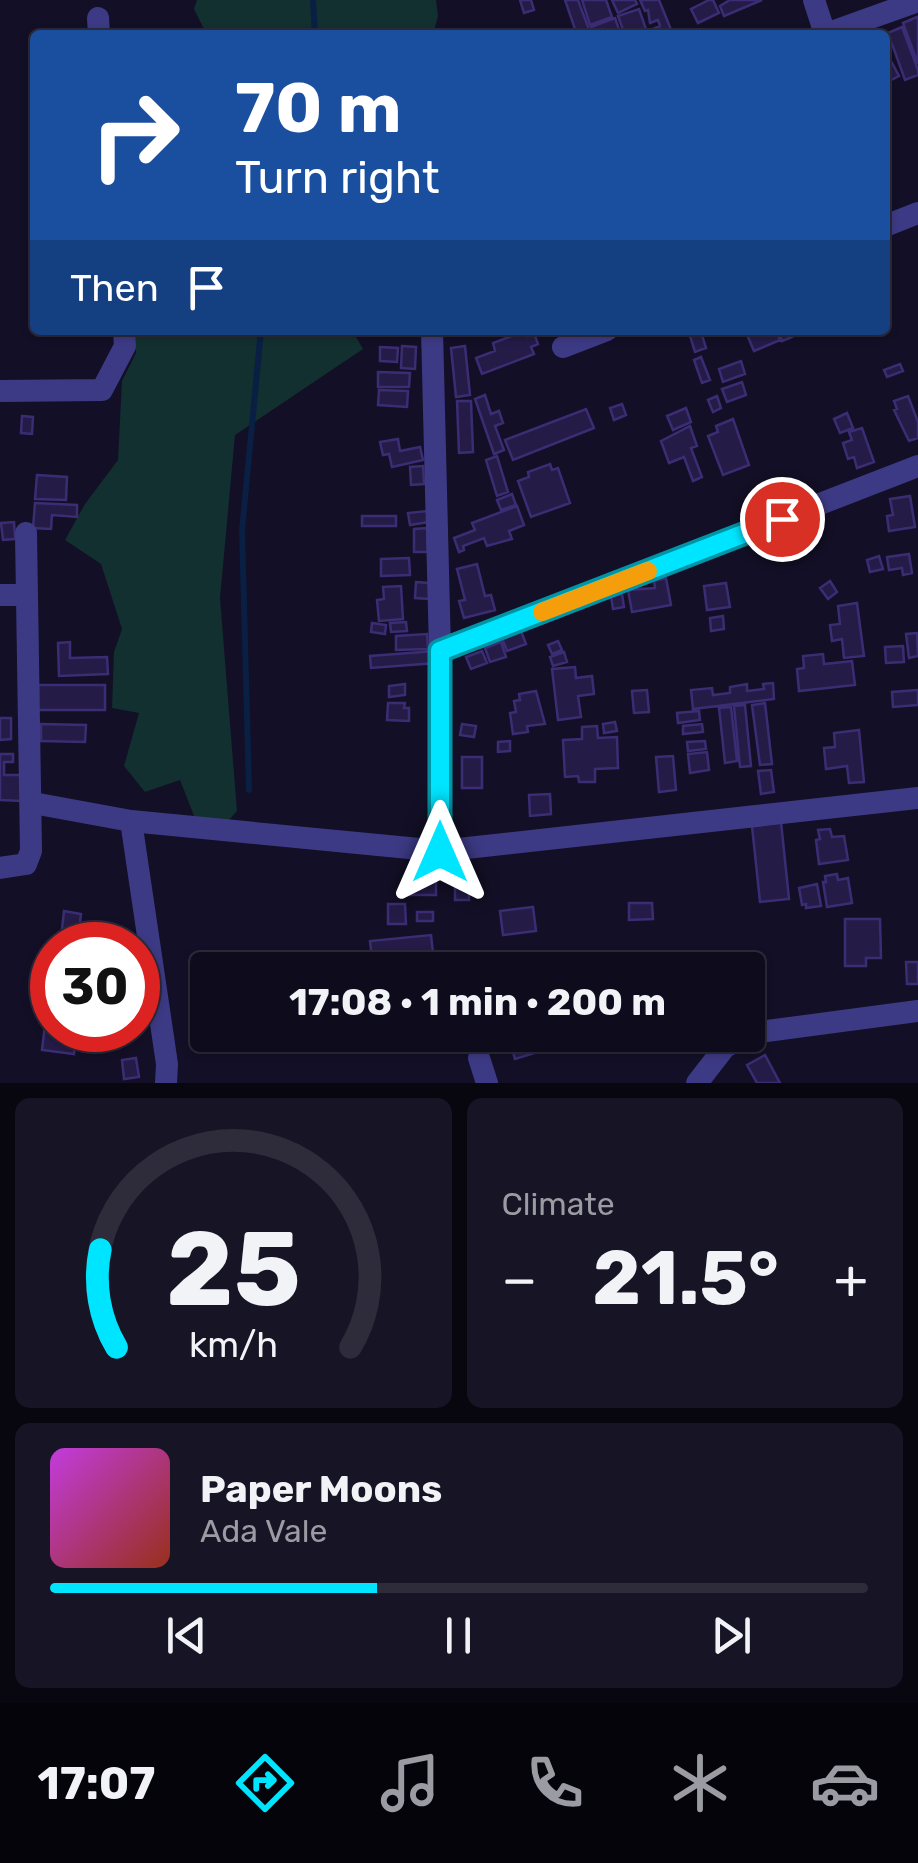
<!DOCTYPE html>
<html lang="en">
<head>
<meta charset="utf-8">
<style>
	body { margin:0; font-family:Rubik,sans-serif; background:#171425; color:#f1f3f6; height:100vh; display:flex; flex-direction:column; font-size:38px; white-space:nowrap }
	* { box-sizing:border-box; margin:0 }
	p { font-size:32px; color:#9b9ba3 }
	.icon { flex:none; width:55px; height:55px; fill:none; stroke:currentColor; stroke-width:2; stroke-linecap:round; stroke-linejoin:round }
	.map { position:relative; height:1083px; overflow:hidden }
	.drawer { display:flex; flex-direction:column; gap:15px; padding:15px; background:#08060f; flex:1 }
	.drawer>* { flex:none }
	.banner { position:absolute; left:30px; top:30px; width:860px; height:305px; border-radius:10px; box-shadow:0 2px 8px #0004,0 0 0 2px #2e2b3b; background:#1a4fa0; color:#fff; overflow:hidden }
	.speed { position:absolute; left:30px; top:922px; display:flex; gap:20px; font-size:50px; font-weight:700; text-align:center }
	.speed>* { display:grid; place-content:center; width:130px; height:130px; border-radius:50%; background:#0e0b1c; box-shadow:0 2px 8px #0004,0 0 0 2px #2e2b3b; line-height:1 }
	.speed .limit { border:15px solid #d22; background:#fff; color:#111 }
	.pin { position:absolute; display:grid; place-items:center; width:85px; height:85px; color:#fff; margin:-42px; border:5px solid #fff; border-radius:50%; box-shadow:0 2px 10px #0007 }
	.me { position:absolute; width:110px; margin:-55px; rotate:0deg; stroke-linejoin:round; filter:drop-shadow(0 0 8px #0008) }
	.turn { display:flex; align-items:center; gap:35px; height:210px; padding:0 40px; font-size:45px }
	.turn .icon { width:130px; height:130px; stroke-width:2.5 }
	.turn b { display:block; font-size:70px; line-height:85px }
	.then { display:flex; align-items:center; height:95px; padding:0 40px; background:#0003; gap:20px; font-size:38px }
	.big { font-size:75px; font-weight:700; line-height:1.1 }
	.drawer .tile { flex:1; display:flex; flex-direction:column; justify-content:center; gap:15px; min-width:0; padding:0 35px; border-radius:15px; background:#171425 }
	.drawer .dial { align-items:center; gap:0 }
	.dial svg { height:260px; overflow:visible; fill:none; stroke:#2e2b3b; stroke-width:7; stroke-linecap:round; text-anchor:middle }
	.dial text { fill:#f1f3f6; stroke:none }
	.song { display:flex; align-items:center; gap:30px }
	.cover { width:120px; height:120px; border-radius:15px; background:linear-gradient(135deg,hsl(290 70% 55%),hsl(10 70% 35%)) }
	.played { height:10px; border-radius:5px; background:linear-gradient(90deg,#00e5ff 40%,#2e2b3b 40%) }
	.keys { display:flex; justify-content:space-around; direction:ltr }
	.heat { display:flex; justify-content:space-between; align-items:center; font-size:55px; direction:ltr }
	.drawer .tiles { flex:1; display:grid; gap:15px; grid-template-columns:1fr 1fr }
	.tile:last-child { grid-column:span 2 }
	.trip { position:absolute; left:190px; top:952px; width:575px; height:100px; border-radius:10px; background:#0e0b1c; box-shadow:0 2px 8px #0004,0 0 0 2px #2e2b3b; font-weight:700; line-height:100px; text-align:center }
	.tab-bar { display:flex; height:160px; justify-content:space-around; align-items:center; background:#06040b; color:#9b9ba3 }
	.tab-bar .icon { width:70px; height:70px }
	.tab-bar .selected { color:#00e5ff }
	.tab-bar b { font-size:45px; color:#f1f3f6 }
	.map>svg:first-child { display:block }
</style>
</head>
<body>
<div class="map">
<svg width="918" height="1083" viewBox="0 0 918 1083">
	<rect width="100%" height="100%" fill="#130f26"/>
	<path fill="#12302f" d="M197 0H436L438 16 433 35H207L194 9Z
		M135 330H352L363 349 235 435 220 598 237 811 228 821H196L180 780 145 792 124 766 139 713 112 708 114 652 122 629 101 564 65 540 85 504 118 460 122 381 136 353Z"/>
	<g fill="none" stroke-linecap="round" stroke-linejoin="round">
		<path stroke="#0a1f44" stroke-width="6" d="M313 0 315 35
			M249 790 242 530 261 330"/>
	</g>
	<path fill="#241b47" stroke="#3b2d73" stroke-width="2.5" d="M520 0H531L534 10 524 13Z
		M565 0H578L591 35H577Z
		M582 0H606L612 17 590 25Z
		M612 0H635L637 4 618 13Z
		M640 0H659L672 32 655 35 653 29 660 26 658 20 650 23 648 10 645 11Z
		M709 0H713L719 13 698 23 691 9Z
		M730 0H762L724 16 720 6Z
		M639 9 648 35H625L618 16Z
		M917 17 918 20V64L903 23Z
		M615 18 621 35H594L591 27Z
		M902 27 918 70V75L905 80 888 33Z
		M891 61 899 76 891 80 885 64Z
		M745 330H775L780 340 754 351Z
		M778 330H790L792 337 782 341Z
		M525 331 527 336 534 333 538 344 531 347 534 354 482 374 476 358 495 351 493 343Z
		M701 332 706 348 695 352 690 336Z
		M402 346 416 347 415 369 401 368Z
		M465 346 470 395 456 397 451 348Z
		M380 347 398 348 397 362 380 361Z
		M701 357 710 380 702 383 694 360Z
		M741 361 745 374 723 382 719 369Z
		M900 364 903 371 887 377 884 370Z
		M378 372 410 373 409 387H378Z
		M742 382 746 395 727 402 722 389Z
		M379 390 408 391 407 407 378 405Z
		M485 395 491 414 499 411 503 423 495 426 504 450 494 454 475 399Z
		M717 396 721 408 713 412 708 400Z
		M908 396 918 422V438L909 441 894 410 897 409 894 401Z
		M457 401H471L473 452 459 453Z
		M622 404 626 415 614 420 610 408Z
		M686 408 691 422 673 430 667 416Z
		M586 409 594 428 513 460 505 440Z
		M847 413 853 428 840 433 834 419Z
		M22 416 33 417 32 434 21 433Z
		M733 419 749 465 723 475 708 436 718 432 716 426Z
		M690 426 697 446 691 448 702 477 693 481 684 457 669 463 661 441Z
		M862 428 874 462 857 468 854 457 848 459 843 443 852 440 849 432Z
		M398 439 400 451 420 447 423 460 392 467 389 454 383 455 380 442Z
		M497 456 508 492 497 496 486 460Z
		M550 464 552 470 558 468 570 503 531 517 518 481 529 477 528 472Z
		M423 466 424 484 411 485 410 467Z
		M37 475 67 477 66 500 35 499Z
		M512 494 516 505 501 510 497 500Z
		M910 496 915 527 889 531 887 516 893 515 890 499Z
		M35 503 77 505V517L52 515 51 529 33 528Z
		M517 506 524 525 509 531 512 539 487 546 484 538 463 546 464 550 459 552 454 538 475 530 472 523Z
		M427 511 429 522 410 525 408 513Z
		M362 516H396V526H362Z
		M14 522 15 539 3 540 1 523Z
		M427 528 428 552H414V529Z
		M909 554 912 573 903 575 902 568 889 570 887 557Z
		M879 556 883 569 870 572 867 560Z
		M409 558 410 575 381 576V559Z
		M477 564 485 596 491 595 495 610 464 618 459 601 465 600 457 569Z
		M666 578 671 605 632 612 628 590 655 588 654 581Z
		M830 581 837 592 828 599 820 588Z
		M416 582 429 583V599L415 598Z
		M726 583 730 607 707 610 704 586Z
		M401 586 403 619 379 621 377 600 384 599 383 587Z
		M622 594 624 607 613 609 611 596Z
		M857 603 864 656 844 658 842 639 832 641 830 625 840 624 838 606Z
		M723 616 724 629 711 631 710 618Z
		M406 622 407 631 391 632 390 623Z
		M372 623 386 625 385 634 371 632Z
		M521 631 526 644 507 651 502 638Z
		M917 633 918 656 909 658 906 634Z
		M427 634 428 649 396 650V636Z
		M558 641 562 650 552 654 548 645Z
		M70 642V658L107 657 108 674 59 676 58 643Z
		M501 642 506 657 490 662 485 648Z
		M903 646 904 662 886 663 885 647Z
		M435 651 436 663 371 668 370 656Z
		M482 651 487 663 471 669 466 657Z
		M564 652 567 662 553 666 550 657Z
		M823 654 824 664 852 661 855 685 799 691 797 669 804 668 803 656Z
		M575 667 576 678 592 676 594 694 578 696 581 717 558 720 552 669Z
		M773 683 774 699 693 709 691 690 712 688 713 695 730 693V687L747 684V691L764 689 763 684Z
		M405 684V695L389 697V686Z
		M38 685H105V710H38Z
		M647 690 649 712 634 713 632 691Z
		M918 690V705L893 707 892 692Z
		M536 691 545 724 527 726 528 732 513 734 510 713 516 712 514 701 520 700 519 694Z
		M388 703H405L404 708H409V721L387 720Z
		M765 703 772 764 760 765 752 705Z
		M745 705 751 766 740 767 734 706Z
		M731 707 737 761 725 763 719 708Z
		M699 711 700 720 678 723 677 713Z
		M0 718H11V739L0 740Z
		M615 722 617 731 604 733 603 724Z
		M41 724 86 725 85 742 41 741Z
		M462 724 476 726 474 737 460 735Z
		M702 724 703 732 683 734V726Z
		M597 726 598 738 617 737 618 768 595 769V782H579L578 776 565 777 563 740 582 739V727Z
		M859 730 864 782 849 783 847 766 826 769 824 748 835 747 834 733Z
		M510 741V751L498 752V742Z
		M705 741 706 749 688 751 687 742Z
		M707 752 709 770 690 773 688 754Z
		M0 754H13V762H4V775H22V801L0 800Z
		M673 756 676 790 659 792 656 757Z
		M462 757H482V788H462Z
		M771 770 774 792 761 794 758 771Z
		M550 794 551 814 530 816 529 795Z
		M781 822 789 899 760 902 752 826Z
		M830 829 832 837 844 836 848 860 819 864 816 840 820 839 818 830Z
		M428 865V879H436V895H409V866Z
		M455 873H468L469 900H455Z
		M837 874 838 880 848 878 852 903 827 907 823 882H826L825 876Z
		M817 884 821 906 806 908V904L802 905 799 888Z
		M629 903H652L653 919 629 920Z
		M388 904H405L406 924H388Z
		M533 907 536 931 503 935 500 911Z
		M64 911 81 914 79 931 62 929Z
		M417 912H433V921H417Z
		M845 919H880L881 958H866V966H845Z
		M431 935 433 953 372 959 370 941Z
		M906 962H918V984H907Z
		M52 967V991L37 992V968Z
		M45 1025 52 1026V1030H76L74 1054 42 1050Z
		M535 1042 538 1052 515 1059 512 1049Z
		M765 1055 780 1083H757L747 1065Z
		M136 1058 139 1077 124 1079 122 1060Z"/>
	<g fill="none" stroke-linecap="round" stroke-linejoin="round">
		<path stroke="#3d3a85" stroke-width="22" d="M814 0 825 34
			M98 18 99 35
			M823 35 918 1
			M885 226 918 213
			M432 330 440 651V851
			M563 347 607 330
			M0 391 102 390 125 346 124 330
			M0 595H27
			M440 651 918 466
			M33 803 131 821 440 851 918 798
			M131 821 167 1064 166 1083
			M0 868 26 864 31 851 26 533
			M479 1058 487 1083
			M697 1083 725 1047 752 1033 918 1011"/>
	</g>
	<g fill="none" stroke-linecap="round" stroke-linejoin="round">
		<g stroke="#0095a6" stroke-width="25">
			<path id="route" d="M440 852V651L782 519"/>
		</g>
		<use href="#route" stroke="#00e5ff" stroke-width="18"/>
		<path stroke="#f59e0b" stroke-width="18" d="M542 612 648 571"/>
	</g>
</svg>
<div class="speed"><div class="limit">30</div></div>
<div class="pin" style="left:782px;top:519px;background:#d93025"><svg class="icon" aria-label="arrive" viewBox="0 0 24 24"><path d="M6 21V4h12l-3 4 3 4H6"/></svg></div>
<svg class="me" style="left:440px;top:852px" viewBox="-20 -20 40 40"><path d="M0-17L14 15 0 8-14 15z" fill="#00e5ff" stroke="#fff" stroke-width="4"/></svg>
<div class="trip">17:08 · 1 min · 200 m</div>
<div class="banner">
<div class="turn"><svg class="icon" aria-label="right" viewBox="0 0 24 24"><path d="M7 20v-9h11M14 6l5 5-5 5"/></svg><div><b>70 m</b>Turn right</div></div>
<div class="then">Then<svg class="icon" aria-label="arrive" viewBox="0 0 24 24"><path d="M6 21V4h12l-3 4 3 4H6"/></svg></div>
</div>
</div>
<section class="drawer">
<div class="tiles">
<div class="tile dial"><svg viewBox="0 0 100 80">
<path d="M14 69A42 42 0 1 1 86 69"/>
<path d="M14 69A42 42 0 0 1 9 39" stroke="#00e5ff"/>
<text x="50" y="56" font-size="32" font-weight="700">25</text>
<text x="50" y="72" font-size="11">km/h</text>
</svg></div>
<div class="tile"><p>Climate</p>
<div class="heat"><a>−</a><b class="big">21.5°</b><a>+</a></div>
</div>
<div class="tile">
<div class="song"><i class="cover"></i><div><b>Paper Moons</b><p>Ada Vale</p></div></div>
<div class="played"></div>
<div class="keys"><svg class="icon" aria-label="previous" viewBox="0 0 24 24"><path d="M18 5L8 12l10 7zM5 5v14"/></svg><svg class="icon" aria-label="pause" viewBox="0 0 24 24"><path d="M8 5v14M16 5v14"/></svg><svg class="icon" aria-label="next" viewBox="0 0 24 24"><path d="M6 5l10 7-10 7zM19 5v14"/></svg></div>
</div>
</div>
</section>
<nav class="tab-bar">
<b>17:07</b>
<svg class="icon selected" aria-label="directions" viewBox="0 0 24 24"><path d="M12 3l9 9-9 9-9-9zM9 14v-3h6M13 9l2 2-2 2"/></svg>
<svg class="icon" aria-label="music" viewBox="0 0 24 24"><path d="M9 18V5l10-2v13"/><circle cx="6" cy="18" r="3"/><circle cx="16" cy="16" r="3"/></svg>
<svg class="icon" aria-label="phone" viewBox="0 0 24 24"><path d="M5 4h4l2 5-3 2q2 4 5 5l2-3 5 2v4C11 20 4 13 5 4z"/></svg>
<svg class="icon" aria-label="climate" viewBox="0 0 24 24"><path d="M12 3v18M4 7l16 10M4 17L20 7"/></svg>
<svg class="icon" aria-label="car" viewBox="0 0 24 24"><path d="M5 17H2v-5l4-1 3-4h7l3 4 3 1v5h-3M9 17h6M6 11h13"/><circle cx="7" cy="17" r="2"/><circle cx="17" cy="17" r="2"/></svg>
</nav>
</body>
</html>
